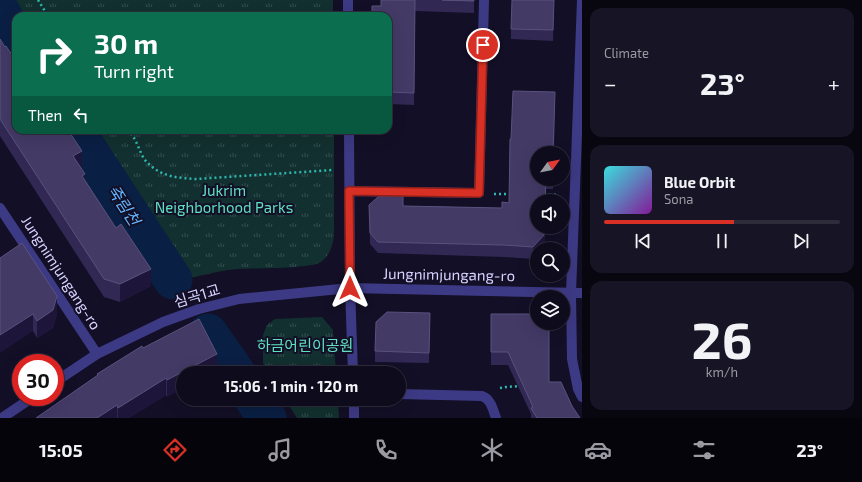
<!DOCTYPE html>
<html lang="en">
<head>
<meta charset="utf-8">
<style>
	body { margin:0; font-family:"Exo 2","Noto Sans KR",sans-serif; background:#171425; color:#f1f3f6; height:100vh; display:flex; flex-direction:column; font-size:15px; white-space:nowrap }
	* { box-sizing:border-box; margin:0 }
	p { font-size:13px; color:#9b9ba3 }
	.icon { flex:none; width:22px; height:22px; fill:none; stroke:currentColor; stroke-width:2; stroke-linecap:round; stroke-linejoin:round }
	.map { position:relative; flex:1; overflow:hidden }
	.sheet { display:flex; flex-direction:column; gap:8px; padding:8px; background:#08060f; width:280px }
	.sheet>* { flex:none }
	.hud { position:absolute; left:12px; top:12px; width:380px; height:122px; border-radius:12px; box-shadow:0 4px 16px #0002,0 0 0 1px #2e2b3b; background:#0b6e4f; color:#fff; overflow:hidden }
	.needle { width:26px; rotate:57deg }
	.controls { position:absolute; left:530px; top:146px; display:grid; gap:8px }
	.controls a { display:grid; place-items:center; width:40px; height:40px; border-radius:50%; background:#0e0b1c; box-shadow:0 4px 16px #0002,0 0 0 1px #2e2b3b; font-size:20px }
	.speed { position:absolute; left:12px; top:354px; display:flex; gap:8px; font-size:20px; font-weight:700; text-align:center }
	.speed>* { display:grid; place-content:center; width:52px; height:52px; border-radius:50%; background:#0e0b1c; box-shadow:0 4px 16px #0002,0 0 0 1px #2e2b3b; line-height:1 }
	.speed .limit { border:6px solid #d22; background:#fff; color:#111 }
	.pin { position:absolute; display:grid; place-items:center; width:34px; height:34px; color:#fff; margin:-17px; border:2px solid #fff; border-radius:50%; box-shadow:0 1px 4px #0007 }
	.me { position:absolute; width:44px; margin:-22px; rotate:0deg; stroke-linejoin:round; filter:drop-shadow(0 0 3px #0008) }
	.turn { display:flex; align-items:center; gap:14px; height:84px; padding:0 16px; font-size:18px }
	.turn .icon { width:52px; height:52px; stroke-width:2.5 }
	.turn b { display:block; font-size:28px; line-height:34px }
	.then { display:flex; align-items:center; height:38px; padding:0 16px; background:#0003; gap:8px; font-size:15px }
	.big { font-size:30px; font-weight:700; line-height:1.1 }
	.sheet .card { flex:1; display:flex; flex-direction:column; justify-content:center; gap:6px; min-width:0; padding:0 14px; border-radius:12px; background:#171425 }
	.sheet .dial { align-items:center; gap:0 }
	.dial b { font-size:52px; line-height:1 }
	.song { display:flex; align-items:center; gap:12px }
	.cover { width:48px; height:48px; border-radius:6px; background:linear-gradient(135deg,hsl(180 70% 55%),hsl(290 70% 35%)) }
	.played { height:4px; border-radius:2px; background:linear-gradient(90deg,#d93025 55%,#2e2b3b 55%) }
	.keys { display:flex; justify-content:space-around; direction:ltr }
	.heat { display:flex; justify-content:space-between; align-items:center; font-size:22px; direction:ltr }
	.trip { position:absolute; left:176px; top:366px; width:230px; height:40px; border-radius:20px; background:#0e0b1c; box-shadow:0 4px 16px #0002,0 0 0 1px #2e2b3b; font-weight:700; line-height:40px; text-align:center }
	.tab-bar { display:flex; height:64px; justify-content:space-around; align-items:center; background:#06040b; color:#9b9ba3 }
	.tab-bar .icon { width:28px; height:28px }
	.tab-bar .current { color:#d93025 }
	.tab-bar b { font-size:18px; color:#f1f3f6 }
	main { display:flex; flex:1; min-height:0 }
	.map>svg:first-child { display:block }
</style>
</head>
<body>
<main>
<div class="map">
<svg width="582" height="418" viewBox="0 0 582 418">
	<defs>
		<pattern id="grass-tufts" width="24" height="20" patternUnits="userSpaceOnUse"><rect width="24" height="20" fill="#12302f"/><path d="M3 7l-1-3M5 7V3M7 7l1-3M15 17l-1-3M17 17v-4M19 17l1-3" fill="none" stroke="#344d4e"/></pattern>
	</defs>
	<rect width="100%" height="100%" fill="#130f26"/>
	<path fill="url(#grass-tufts)" d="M15 0H333V16H25Z
		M97 130H334V236C332 247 330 255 321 262 311 269 254 268 239 269 222 270 207 274 191 278Z
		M322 317 333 330 336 373H269L263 363V335L267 325 275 319Z
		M285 399H338L339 418H297Z"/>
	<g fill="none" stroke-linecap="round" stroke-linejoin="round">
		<path stroke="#0a1f44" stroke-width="39" d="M0 11 16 38
			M75 130 173 280
			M208 333 236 373
			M254 399 267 418"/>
		<path stroke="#2fb8b0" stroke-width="2.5" stroke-dasharray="2 3" stroke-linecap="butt" d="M38 0 48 16
			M127 130C136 137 138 148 143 157 145 161 148 163 151 166 164 177 179 178 196 179L333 170
			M494 194H511
			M544 194 558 195
			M500 388 506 387 521 386"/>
		<path stroke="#3d3a85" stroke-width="10" d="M348 0V16
			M582 0 571 293 572 359 578 389 582 397
			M349 130 350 288 353 373
			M349 191 479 193 484 0
			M0 208 97 354
			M55 382 97 354 163 322 199 309 239 299 350 288 582 293
			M399 394 482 396C491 399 493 410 496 418
			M2 418 33 397
			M354 418V399"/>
	</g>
	<path fill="#312854" d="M381 0H474V13L415 11 414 105 388 104V16L381 6Z
		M554 0 553 41 511 39V29Z
		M0 39 82 168 81 169 85 180 151 286 120 302 104 297 0 136Z
		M555 104 554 153H537V179H553V189H546L537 227H545L544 247 533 259 504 257 378 253 370 244 369 205 502 208 509 203 511 139Z
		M0 258 57 314 53 328 37 338 33 331Z
		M430 313 429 363 375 362V351Z
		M491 314 549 382 572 406 580 418H531V414L508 365H491Z
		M143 348 217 371 214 373H183L167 397 166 395 129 418H36L97 376V374Z"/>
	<path fill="#1d163a" d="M82 151V168L73 174V156Z
		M85 174V192L82 176Z
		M544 227V247L542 249H537V255L533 259V247Z
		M151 269V286L120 302V284Z
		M57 296V314L53 328 37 338V321Z
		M33 314V331L0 353V335Z
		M217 354V371L214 373H183V389L167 397V380Z
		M166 378V395L129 418H118V408Z
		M117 405V418H97Z"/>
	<path fill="#433a66" stroke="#5a527e" d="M381 0H415L414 93 388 92V16H372V6H381Z
		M442 0H474V1Z
		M512 0H554L553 30 511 29Z
		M0 39 5 47 6 46 16 61V130H68L82 151 73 156 85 174 82 176 116 228 121 224 151 269 120 284 104 279 0 119Z
		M513 91 555 92 553 153H537V179H546L545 201H537V227H544V235L533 247 504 245 378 242 370 233 369 205 379 196H403V206L502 208V202L509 203 510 139H511Z
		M22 243 57 296 53 310 37 321 33 314 0 335V258Z
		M387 312 430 313 429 353 375 351 376 322Z
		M491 314H536L537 316V323H544L549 329V382H561L572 406 580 418H537L531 408 533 407 508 352H491Z
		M199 319 217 354 167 380 166 378 118 408 117 405 97 418H36L98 375 97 374 142 346 143 348Z"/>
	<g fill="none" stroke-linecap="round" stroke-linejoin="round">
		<g stroke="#8d1f18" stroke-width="10">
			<path id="route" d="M350 288 349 191 479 193 483 45"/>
		</g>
		<use href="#route" stroke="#d93025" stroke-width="7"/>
	</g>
	<g text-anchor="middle" stroke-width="4" stroke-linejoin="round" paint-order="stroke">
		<g font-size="15" fill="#5fe0c0" stroke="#130f26">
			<text x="224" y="196">Jukrim<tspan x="224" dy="17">Neighborhood Parks</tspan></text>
			<text x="305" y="351">하금어린이공원</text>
		</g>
		<g font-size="15" fill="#d9d4ff" stroke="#130f26">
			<text transform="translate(61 273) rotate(57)" y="5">Jungnimjungang-ro</text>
			<text transform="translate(449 275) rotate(1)" y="5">Jungnimjungang-ro</text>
			<text transform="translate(197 296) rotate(-17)" y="5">심곡1교</text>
		</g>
		<g font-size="16" font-style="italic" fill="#62b6ff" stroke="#130f26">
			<text transform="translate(124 205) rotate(57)" y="6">죽림천</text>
		</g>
	</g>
</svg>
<div class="controls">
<a><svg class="needle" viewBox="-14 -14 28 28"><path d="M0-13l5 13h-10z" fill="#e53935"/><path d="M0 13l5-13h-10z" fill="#9b9ba3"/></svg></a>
<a><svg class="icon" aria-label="sound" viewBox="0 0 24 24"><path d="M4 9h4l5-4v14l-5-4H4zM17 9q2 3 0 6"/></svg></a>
<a><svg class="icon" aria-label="search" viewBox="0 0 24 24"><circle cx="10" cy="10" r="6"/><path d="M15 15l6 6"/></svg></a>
<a><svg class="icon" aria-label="layers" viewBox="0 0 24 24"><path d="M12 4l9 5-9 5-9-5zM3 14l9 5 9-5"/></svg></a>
</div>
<div class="speed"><div class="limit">30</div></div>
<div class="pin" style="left:483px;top:45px;background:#d93025"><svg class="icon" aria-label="arrive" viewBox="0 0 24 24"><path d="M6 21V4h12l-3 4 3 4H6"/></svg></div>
<svg class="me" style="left:350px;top:288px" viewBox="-20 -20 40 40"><path d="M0-17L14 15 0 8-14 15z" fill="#d93025" stroke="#fff" stroke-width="4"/></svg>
<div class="trip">15:06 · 1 min · 120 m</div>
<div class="hud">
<div class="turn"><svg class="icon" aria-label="right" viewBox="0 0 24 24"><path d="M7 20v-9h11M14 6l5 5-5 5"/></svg><div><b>30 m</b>Turn right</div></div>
<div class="then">Then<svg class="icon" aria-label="left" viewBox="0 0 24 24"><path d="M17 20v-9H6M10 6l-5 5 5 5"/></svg></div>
</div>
</div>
<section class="sheet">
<div class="card"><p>Climate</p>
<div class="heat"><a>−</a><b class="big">23°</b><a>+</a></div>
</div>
<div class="card">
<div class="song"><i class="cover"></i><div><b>Blue Orbit</b><p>Sona</p></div></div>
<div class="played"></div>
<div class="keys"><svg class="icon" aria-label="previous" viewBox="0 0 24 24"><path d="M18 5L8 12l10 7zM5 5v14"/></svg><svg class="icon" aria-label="pause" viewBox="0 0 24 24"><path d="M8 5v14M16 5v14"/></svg><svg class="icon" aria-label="next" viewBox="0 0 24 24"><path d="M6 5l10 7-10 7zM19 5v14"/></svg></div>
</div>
<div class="card dial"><b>26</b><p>km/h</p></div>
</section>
</main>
<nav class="tab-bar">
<b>15:05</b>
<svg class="icon current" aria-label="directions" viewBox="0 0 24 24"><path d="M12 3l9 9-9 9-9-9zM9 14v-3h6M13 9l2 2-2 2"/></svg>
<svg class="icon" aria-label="music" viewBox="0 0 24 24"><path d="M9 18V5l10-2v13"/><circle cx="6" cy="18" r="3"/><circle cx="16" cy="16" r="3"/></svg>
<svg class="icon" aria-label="phone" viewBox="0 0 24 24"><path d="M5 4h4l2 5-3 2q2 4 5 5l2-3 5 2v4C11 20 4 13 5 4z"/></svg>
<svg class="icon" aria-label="climate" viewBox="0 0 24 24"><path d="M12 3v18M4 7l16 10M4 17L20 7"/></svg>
<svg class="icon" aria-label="car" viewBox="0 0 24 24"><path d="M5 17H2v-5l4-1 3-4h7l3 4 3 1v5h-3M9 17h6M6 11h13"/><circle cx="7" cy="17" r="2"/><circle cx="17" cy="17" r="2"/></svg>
<svg class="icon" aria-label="filters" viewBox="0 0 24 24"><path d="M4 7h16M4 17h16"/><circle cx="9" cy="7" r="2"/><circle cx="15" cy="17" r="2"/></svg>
<b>23°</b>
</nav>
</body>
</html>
